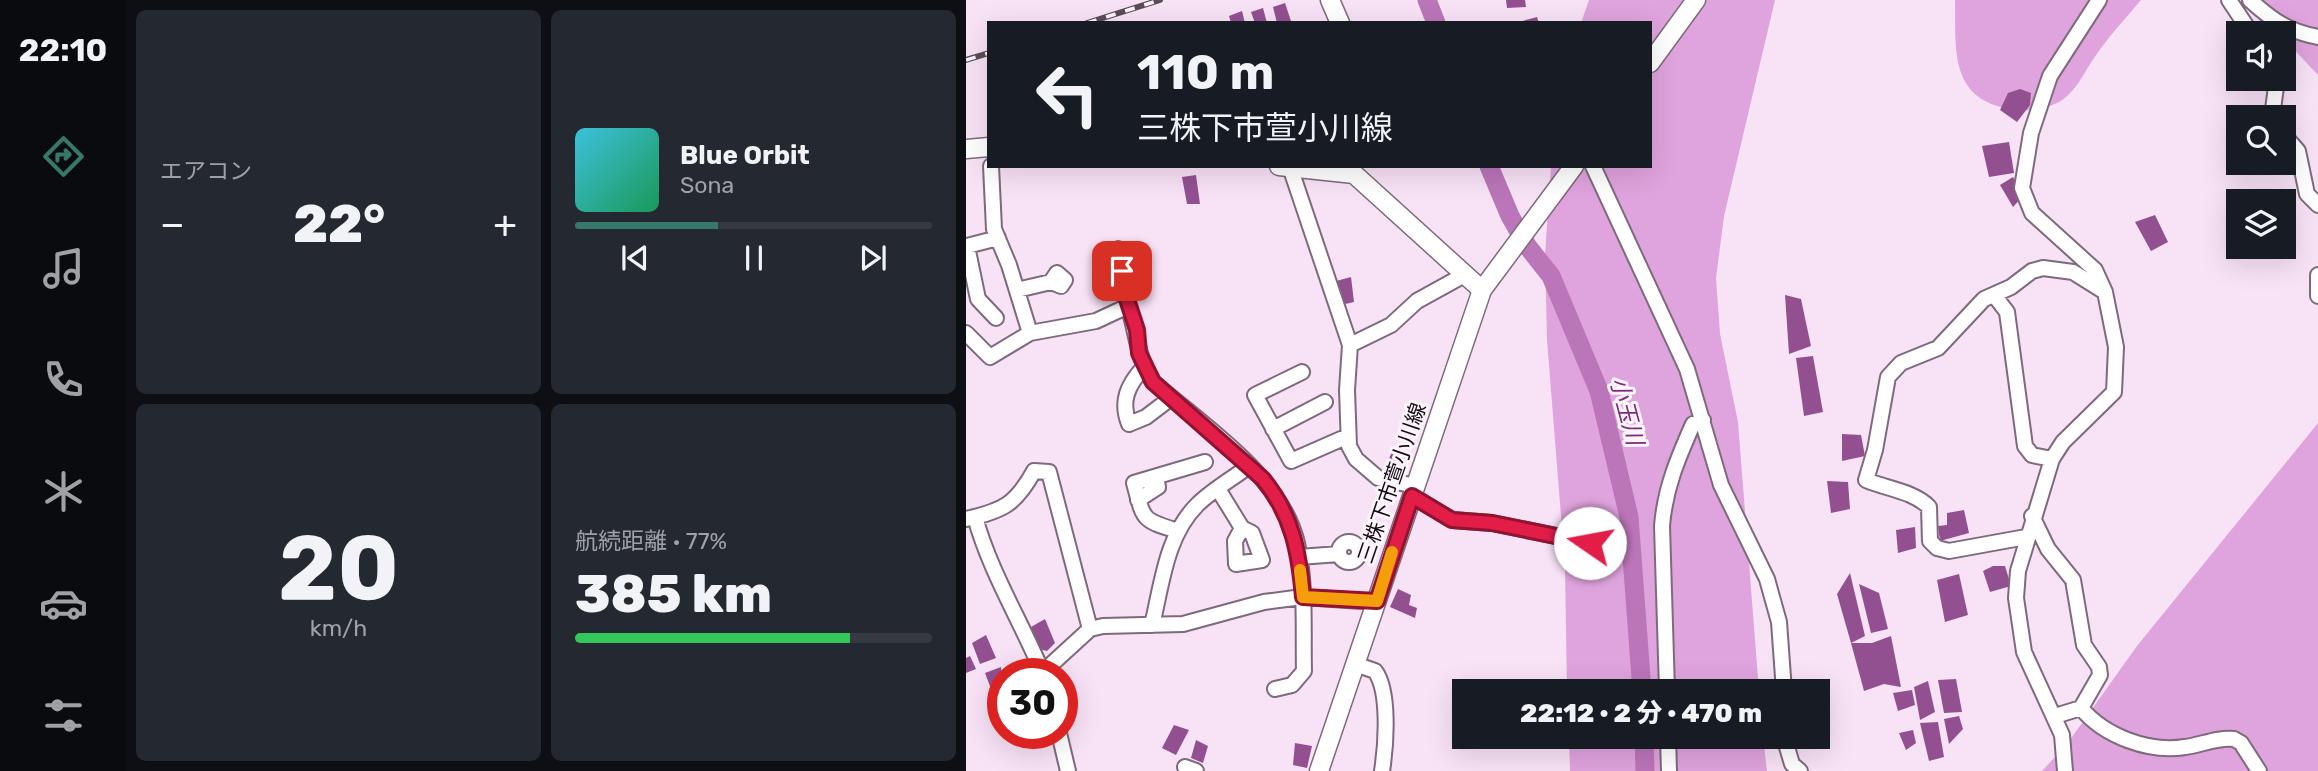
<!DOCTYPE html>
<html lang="ja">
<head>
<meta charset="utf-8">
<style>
	body { margin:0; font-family:Rubik,"Noto Sans JP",sans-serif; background:#242831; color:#f1f3f6; height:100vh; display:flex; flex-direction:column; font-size:26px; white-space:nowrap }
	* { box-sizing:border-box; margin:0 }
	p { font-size:23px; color:#9ea1a6 }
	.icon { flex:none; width:38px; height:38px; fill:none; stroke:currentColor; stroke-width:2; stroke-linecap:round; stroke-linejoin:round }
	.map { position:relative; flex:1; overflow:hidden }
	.panel { display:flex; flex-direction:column; gap:10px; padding:10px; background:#0d0f14; width:840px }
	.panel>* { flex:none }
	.top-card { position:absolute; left:21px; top:21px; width:665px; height:147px; border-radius:0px; box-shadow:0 7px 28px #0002; background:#171b24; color:#f1f3f6; overflow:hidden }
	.buttons { position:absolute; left:1260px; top:21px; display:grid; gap:14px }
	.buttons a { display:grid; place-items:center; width:70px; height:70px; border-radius:0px; background:#171b24; box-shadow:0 7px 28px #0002; font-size:35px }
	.speed { position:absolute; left:21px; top:658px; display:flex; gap:14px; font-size:35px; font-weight:700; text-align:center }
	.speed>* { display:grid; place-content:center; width:91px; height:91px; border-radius:50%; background:#171b24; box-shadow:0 7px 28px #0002; line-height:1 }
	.speed .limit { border:10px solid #d22; background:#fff; color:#111 }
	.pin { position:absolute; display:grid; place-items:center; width:60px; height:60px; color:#fff; margin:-30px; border-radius:14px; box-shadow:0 4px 10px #0006 }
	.me { position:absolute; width:77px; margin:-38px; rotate:282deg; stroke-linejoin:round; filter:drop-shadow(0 0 5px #0008) }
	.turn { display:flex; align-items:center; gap:24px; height:147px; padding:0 35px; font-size:32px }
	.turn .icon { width:91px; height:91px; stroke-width:2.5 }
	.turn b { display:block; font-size:49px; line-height:60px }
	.big { font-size:52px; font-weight:800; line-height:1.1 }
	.panel .widget { flex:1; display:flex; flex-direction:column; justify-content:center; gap:10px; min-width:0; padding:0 24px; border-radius:10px; background:#242831 }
	.panel .dial { align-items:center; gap:0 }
	.dial b { font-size:91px; line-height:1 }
	.song { display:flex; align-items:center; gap:21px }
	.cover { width:84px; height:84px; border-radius:10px; background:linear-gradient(135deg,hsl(190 70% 55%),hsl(150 70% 35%)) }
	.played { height:7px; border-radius:4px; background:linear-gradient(90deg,#36796b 40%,#363941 40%) }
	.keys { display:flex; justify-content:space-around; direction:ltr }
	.heat { display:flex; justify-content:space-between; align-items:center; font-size:38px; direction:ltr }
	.charge { height:10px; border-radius:5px; background:linear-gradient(90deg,#34c759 77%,#363941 0) }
	.panel .tiles { flex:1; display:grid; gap:10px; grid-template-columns:repeat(2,1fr) }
	.trip { position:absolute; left:486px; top:679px; width:378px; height:70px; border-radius:0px; background:#171b24; box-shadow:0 7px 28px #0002; font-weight:800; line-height:70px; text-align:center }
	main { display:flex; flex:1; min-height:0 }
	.menu { display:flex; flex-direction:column; width:126px; justify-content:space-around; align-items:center; background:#090b0e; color:#9ea1a6 }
	.menu .icon { width:49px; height:49px }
	.menu .on { color:#36796b }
	.menu b { font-size:32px; color:#f1f3f6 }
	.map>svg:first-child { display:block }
</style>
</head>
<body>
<main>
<nav class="menu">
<b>22:10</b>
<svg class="icon on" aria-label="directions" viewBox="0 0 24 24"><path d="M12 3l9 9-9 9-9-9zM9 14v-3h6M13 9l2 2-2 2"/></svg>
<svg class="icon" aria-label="music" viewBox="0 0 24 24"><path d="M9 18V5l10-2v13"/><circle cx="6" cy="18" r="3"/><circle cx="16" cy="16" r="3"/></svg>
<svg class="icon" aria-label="phone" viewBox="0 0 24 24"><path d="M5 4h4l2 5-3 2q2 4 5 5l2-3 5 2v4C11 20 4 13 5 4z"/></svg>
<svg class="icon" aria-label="climate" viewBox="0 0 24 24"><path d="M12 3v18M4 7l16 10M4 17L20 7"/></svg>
<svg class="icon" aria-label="car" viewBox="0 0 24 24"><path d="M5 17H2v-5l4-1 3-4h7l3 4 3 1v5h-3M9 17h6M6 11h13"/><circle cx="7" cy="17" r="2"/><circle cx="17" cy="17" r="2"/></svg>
<svg class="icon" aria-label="filters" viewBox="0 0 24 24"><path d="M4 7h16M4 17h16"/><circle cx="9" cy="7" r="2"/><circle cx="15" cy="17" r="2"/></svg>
</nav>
<section class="panel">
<div class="tiles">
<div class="widget"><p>エアコン</p>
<div class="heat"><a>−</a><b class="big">22°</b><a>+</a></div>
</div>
<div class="widget">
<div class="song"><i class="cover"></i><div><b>Blue Orbit</b><p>Sona</p></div></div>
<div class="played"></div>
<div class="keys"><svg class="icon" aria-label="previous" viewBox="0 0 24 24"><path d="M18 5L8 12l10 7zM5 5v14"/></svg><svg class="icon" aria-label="pause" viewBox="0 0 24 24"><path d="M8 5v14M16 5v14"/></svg><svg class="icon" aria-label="next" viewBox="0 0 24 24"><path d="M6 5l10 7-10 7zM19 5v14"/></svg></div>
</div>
<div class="widget dial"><b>20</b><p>km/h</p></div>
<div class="widget"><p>航続距離 · 77%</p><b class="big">385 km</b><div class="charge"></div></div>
</div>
</section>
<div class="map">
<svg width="1352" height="771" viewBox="0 0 1352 771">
	<rect width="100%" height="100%" fill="#f8e2f6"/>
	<path fill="#dfa3dd" d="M623 0H809L758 216 750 278 754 334 772 422 793 691H601L599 566 581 340 579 255 585 166H684V23H615Z
		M989 0H1175C1159 19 1142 37 1128 58 1117 74 1109 94 1091 103 1075 111 1055 112 1039 108 983 96 990 47 989 0Z
		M1277 0H1352V75L1318 39V33H1312L1290 8Z
		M1352 423V771H1076L1101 744 1171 646Z
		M603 737H797L801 771H604Z"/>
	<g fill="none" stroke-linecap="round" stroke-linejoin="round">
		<path stroke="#bb75b9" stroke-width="19" d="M461 0 470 23
			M523 166 544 216 562 247 585 276 633 391 663 517 676 691
			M678 737 679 771"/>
	</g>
	<path fill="#935091" d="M540 0H559L560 7 541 8Z
		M319 3 325 21 311 23 307 7Z
		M297 8 301 23H289L285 12Z
		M276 11 279 23H265L263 16Z
		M571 17 573 23H553V22Z
		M1054 89 1065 93 1064 105 1051 122 1034 110 1042 93Z
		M1043 142 1048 173 1023 177 1016 146Z
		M230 175 234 204H221L216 177Z
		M1047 177 1057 196 1047 207 1034 185Z
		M1189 215 1202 242 1185 251 1169 222Z
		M385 277 388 302 375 305 370 281Z
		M819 295 835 299 845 346 823 354Z
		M847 356 857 412 838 416 830 358Z
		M876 434 895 435 899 456 876 461Z
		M426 452 441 457 434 474 418 469Z
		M861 481 882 482 884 509 865 513Z
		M415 482 429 485 425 502 412 497Z
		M998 510 1003 533 974 541 972 526 981 525V513Z
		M949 527 950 548 932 553 930 530Z
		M1027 566H1039L1045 586 1024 592 1017 571Z
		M884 573 899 636 885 643 871 594Z
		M993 574 1002 615 979 622 971 580Z
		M893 584 913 593 922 629 905 633Z
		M432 589 445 595 443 605 451 608 449 618 424 607Z
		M79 619 89 643 81 651 73 649 65 627Z
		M20 635 30 658 14 664 6 643Z
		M925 636 935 687 918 684 898 691 885 643H906Z
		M4 656 10 669 0 673V658Z
		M35 667 37 700 30 702 19 673Z
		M990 679 996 712 978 713 972 680Z
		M962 681 969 712 954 720 948 687Z
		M946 690 949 705 932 711 927 693Z
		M993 716 997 729 983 744 978 719Z
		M972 722 978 757 963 761 954 723Z
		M208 725 223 730 210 755 196 748Z
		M947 730 950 743 940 750 933 733Z
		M230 740 242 746 237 763 225 758Z
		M329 743 346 746 341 768 327 765Z"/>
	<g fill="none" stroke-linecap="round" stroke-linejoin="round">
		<g stroke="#7e6a7c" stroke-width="18">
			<path id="minor" d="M1263 0 1285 33
				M1284 0C1307 21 1322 31 1352 37
				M1306 117 1311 79
				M1318 135 1332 151 1341 194 1352 205
				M25 166 28 229 43 265 64 333 130 321 162 306C171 332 171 359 187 382 237 426 315 475 331 543 340 584 337 629 338 671L326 685 309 689
				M627 166 721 369 755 485 801 579 813 622 818 691
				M324 167 384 345 381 390 383 446 390 459 412 478 449 486
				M152 249 162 306
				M1352 275V296
				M51 290 85 282 95 286 99 280 91 273 85 282
				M1028 295 1041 312 1059 446 1066 455 1086 459
				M30 318 12 299 1 246 32 238
				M0 333 24 357 64 333
				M384 345 425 325 451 301 500 274
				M177 368C162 385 154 401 163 424L180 417 205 398
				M336 372 289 395 325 461 382 436
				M307 429 359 402
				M252 489 276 528
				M446 496 486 520 526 523 624 543
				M172 500 192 487 190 477
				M1066 516 1082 549 1107 580 1118 645 1133 667 1134 675 1115 708 1089 716
				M9 517C24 572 55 621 77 674
				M0 519C37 511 50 504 68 471L83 472 124 629
				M276 528 286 533 296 560 270 564 269 541Z
				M212 531C175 520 178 520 168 483L239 462
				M1060 537 983 551 971 548 964 541 963 507C947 491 921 489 900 480L909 450 922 377 935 363 972 348 1018 299 1045 287 1066 271 1077 268 1107 272 1139 292
				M373 552a10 10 0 1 1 20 0a10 10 0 1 1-20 0Z
				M333 557 373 554
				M186 625C196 584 200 536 231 505 246 490 266 479 283 466
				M389 664 409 671C424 691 420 746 416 771
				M77 672 124 629 137 626 217 624 298 602 336 597 411 602
				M701 691 696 526C699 488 712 458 727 424L737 420
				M1115 708C1138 736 1183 753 1219 747 1235 745 1252 737 1268 739L1275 743 1293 771
				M93 733 102 771
				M702 737 703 771
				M818 737 826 764 834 771
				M219 767 230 771
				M1099 771 1096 735 1058 652 1050 598 1052 571 1086 459 1097 442 1148 392 1150 347 1139 292 1129 270 1066 213 1056 188 1065 133 1084 76 1133 0"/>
		</g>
		<g stroke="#7e6a7c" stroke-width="21">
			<path id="major" d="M364 0 374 23
				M684 63 730 0
				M0 149 23 147
				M313 166 388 174
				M388 174 516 290
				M353 771 516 290 608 166"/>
		</g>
		<use href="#minor" stroke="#fff" stroke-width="14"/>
		<use href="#major" stroke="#fff" stroke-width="18"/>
		<g stroke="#594d58" stroke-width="6">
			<path id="rail" d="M121 23 194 0
				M0 60 23 53"/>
		</g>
		<use href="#rail" stroke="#fdf4fc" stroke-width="3.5" stroke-dasharray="10" stroke-linecap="butt"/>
	</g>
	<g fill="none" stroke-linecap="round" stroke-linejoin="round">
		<g stroke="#92132f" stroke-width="18">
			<path id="route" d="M156 271 157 287 171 330 173 353 187 382 297 479C326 515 333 551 337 597L411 601 446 496 486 520 526 523 624 543"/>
		</g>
		<use href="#route" stroke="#e11d48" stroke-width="12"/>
		<path stroke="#f59e0b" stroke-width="12" d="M334 570 337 597 411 601 426 552"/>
	</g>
	<g text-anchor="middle" stroke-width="6" stroke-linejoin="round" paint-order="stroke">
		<g font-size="21" fill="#140d14" stroke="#fdf4fc">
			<text transform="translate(426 483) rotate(-71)" y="7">三株下市萱小川線</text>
		</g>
		<g font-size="23" font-style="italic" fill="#7e2a7d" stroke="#fdf4fc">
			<text transform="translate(661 411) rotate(75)" y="8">小玉川</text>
		</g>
	</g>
</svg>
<div class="buttons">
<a><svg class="icon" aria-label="sound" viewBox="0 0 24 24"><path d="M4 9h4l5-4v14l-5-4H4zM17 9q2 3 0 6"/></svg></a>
<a><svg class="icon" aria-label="search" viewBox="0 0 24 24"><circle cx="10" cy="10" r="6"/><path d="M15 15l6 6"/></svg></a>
<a><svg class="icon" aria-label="layers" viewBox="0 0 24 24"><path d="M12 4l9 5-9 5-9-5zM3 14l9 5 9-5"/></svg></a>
</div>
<div class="speed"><div class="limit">30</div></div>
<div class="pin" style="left:156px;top:271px;background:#d93025"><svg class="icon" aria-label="arrive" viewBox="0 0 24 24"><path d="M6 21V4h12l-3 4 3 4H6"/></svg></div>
<svg class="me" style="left:624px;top:543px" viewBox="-20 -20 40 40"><circle r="19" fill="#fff"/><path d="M0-13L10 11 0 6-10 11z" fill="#e11d48"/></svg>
<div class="trip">22:12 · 2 分 · 470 m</div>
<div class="top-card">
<div class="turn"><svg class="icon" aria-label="left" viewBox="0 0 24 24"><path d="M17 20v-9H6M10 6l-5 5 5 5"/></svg><div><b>110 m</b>三株下市萱小川線</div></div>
</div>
</div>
</main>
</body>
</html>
